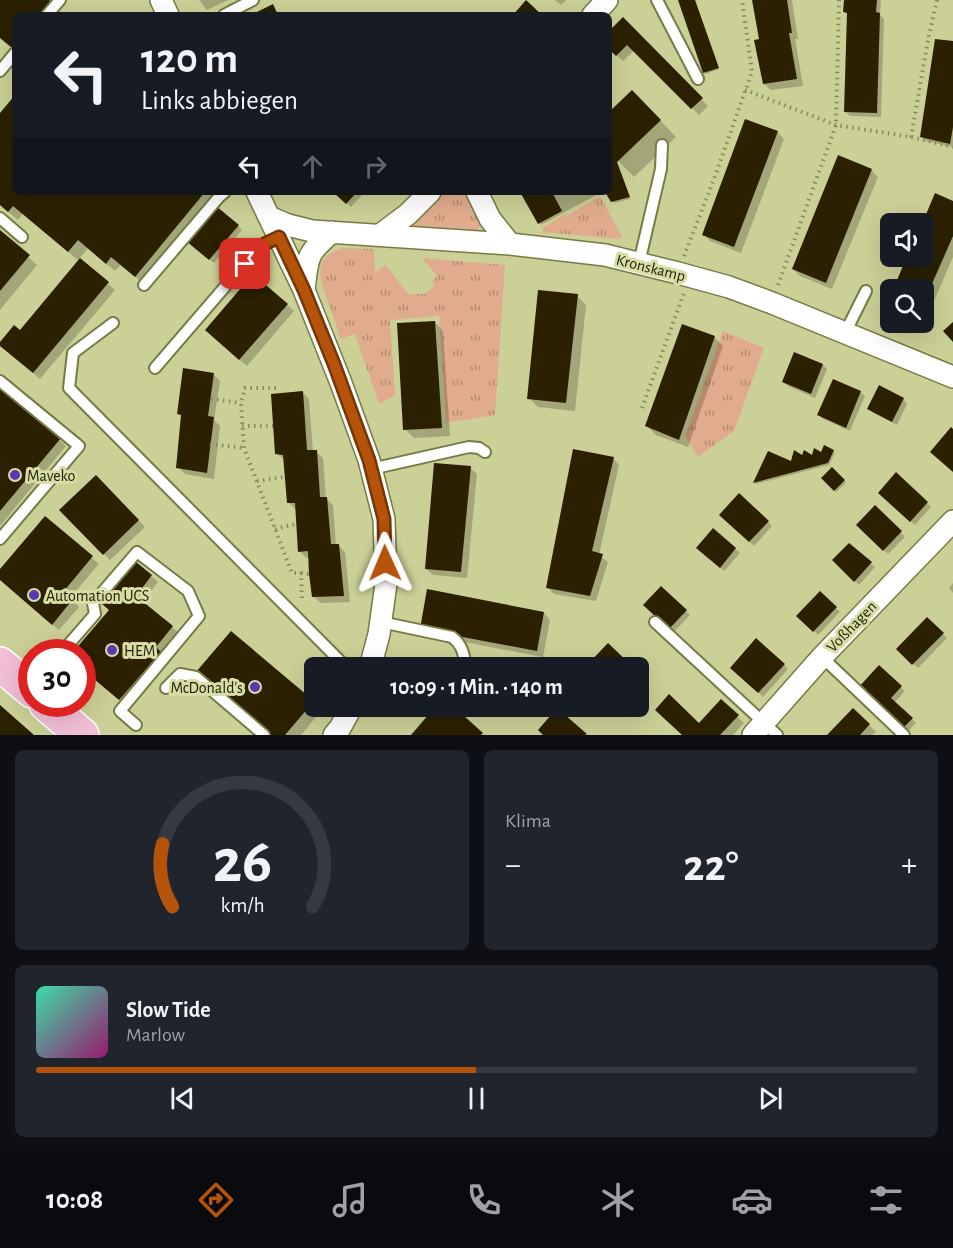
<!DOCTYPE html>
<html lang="de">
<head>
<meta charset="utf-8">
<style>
	body { margin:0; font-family:"Alegreya Sans",sans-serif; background:#20242c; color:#f1f3f6; height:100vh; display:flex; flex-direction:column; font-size:22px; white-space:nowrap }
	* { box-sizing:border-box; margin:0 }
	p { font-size:20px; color:#9ea1a6 }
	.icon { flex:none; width:33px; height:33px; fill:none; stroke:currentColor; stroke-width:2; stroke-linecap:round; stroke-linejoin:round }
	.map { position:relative; height:735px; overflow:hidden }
	.details { display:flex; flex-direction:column; gap:15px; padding:15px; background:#0d0f14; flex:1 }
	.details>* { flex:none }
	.top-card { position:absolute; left:12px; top:12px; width:600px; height:183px; border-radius:9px; box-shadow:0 6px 24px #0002; background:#171b24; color:#f1f3f6; overflow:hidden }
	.fabs { position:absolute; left:880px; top:213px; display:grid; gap:12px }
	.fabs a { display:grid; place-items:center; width:54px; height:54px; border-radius:9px; background:#171b24; box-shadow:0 6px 24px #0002; font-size:30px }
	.speed { position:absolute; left:18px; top:639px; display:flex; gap:12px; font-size:30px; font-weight:700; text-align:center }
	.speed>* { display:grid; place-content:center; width:78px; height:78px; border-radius:50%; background:#171b24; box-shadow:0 6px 24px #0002; line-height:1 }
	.speed .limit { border:9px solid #d22; background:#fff; color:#111 }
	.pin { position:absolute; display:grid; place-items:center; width:51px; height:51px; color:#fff; margin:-26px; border-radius:12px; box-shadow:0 3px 9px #0006 }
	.me { position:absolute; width:66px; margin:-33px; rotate:359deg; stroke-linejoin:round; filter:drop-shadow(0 0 4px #0008) }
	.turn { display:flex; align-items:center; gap:21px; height:126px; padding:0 30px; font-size:27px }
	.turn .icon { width:78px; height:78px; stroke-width:2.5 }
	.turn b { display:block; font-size:42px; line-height:51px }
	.lanes { display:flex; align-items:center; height:57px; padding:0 30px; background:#0003; justify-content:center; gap:30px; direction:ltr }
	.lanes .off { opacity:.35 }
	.big { font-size:45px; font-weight:700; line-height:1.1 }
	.details .tile { flex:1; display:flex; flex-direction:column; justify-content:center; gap:9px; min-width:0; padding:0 21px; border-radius:9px; background:#20242c }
	.details .dial { align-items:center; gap:0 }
	.dial svg { height:156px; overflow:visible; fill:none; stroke:#363941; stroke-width:7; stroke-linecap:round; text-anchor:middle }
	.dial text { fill:#f1f3f6; stroke:none }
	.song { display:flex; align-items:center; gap:18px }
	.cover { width:72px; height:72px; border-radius:9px; background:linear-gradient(135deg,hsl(160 70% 55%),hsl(320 70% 35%)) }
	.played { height:6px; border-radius:3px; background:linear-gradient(90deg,#b45309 50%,#363941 50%) }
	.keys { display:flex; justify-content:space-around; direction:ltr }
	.heat { display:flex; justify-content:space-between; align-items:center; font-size:33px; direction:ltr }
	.details .tiles { flex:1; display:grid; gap:15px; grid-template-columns:1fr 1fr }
	.tile:last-child { grid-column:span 2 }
	.trip { position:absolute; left:304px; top:657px; width:345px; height:60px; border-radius:9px; background:#171b24; box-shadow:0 6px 24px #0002; font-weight:700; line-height:60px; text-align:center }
	.dock { display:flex; height:96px; justify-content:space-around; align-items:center; background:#090b0e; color:#9ea1a6 }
	.dock .icon { width:42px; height:42px }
	.dock .active { color:#b45309 }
	.dock b { font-size:27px; color:#f1f3f6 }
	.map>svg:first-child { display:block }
</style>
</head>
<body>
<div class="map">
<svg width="953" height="735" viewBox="0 0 953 735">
	<defs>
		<pattern id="grass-tufts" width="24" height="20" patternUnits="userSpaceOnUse" patternTransform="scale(1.5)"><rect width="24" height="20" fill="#e1ac8d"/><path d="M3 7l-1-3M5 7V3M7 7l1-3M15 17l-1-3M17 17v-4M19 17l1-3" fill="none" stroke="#b68c71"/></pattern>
	</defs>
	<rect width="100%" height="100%" fill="#cbd096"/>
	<path fill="url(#grass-tufts)" d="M445 192H470L482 221 476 234 409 228Z
		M600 196 622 237 618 239 542 232 543 228 565 214 567 216Z
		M343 248 374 249 375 272 386 265 408 294H425L435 285 432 281 437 276 422 258 505 265 495 415 446 423 439 316 390 320 395 395 379 404 355 334 340 339C337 326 333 314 328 302 319 277 311 258 343 248Z
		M723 331 764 348 734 431 698 457 685 436Z"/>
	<path fill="#0003" d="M0 0H47L56 9 51 15H15V49L0 37Z
		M199 0H228L207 10Z
		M555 0H566L561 5Z
		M679 0H695L719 69 706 74 704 72Z
		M754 0H792L798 39H795L803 86 771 90 764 84 761 40Z
		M845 0H881L880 15 884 19 881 117 850 116 846 112 849 16 845 11Z
		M623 19 708 106 699 115 635 50 623 61 609 47V33Z
		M953 43V147L926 141 922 137Z
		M15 98V192H212L217 197 144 284 121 265 115 271 88 248 79 259 115 290 40 379 7 351 20 332 79 261 23 213 18 220 0 205V116Z
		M648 108 676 137 634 177 609 151V114Z
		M777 132 784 139 741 253 710 241 703 234Z
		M609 156 618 165 630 199 614 203 607 192H609Z
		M871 170 878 177 832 289 800 276 793 269Z
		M334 192H365L351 207Z
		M522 192H602L541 225Z
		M953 203V257L920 333 897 322H924V256Z
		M238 226 242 230 214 263 192 245Z
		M0 232 37 265 0 310Z
		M577 296 586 305 575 411 538 407 529 398Z
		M287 305 294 311 247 366 213 337Z
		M435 322 443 331 450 436 414 438 405 429Z
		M714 337 723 346 688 447 656 435 647 426Z
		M795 354 823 365 827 369 815 398 788 386 783 382Z
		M214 375 220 381 214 420 220 426 214 479 185 474 178 467 182 417 179 413Z
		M0 389 66 446 0 526Z
		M860 392 865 396 850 431 823 419 819 415Z
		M303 393 309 399 313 452H316L323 458 326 498 333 505 336 546 338 545 345 552 350 602 321 603 314 597 309 558H306L300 551 297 509H295L288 502 285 460 276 453Z
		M903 399 907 404 897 425 873 413 869 409Z
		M833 451 835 453 829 465 756 484 755 482 803 457H812Z
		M613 458 619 465 599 555 608 562 596 601 554 594 547 587Z
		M470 468 477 474 467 578 433 575 426 568Z
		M832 469 846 483 836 492 823 478Z
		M896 474 931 507 915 525 880 493Z
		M96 477 145 527 110 560 61 510Z
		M739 495 772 526 754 546 721 514Z
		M875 507 905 537 888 554 858 524Z
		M45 518 99 564 70 598 79 607 59 630 0 579V571Z
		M713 530 740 553 724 571 702 552Z
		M849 545 875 567 859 585 834 560Z
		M136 564 158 582 142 603 179 633 122 701 82 668V652H76L111 611Z
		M953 583V593L949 588Z
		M661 588 690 615 674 632 645 605Z
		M820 593 840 612 818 635 798 616Z
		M544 613 550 620 543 657 428 635Z
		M927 619 947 638 918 668 898 649Z
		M784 665 788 669 763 697 732 668Z
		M879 667 905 691 894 703 916 723 907 732 860 688Z
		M721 701 744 723 733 735H683L699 725Z
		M313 702 315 706H317L321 711 301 735H271Z
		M853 710 876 732 872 735H829Z"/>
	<path fill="#2b2000" d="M0 0H49L51 1 39 15H15V44L12 48 0 38Z
		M526 0 542 15H513Z
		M678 0H695L719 68 703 73Z
		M752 0H787L792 33H789L797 79 763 84 754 40 759 39Z
		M844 0H877L876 12 880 13 877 113 844 112 847 13 843 12Z
		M273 4 278 15H251Z
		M623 17 703 98 691 109 627 45 616 56 609 49V31Z
		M935 39 953 41V127L950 144 920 137Z
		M632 90 661 120 617 162 630 197 611 202 605 192H609V112Z
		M15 95V192H205L135 277 111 257 106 264 78 240 68 252 13 206 8 212 0 205V113Z
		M745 119 778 131 734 247 702 235Z
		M838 155 872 169 826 283 792 269Z
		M333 192H357L346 204Z
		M520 192H556L553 194 562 211 538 224Z
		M935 193 953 201V236L924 302V290H893L907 256H924V224H922Z
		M216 206 239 225 209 260 186 241Z
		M0 230 30 255 0 291Z
		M80 258 109 282 33 373 0 346V342L14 325 20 330Z
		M253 274 288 304 239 360 205 330Z
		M538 290 578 294 566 403 527 399Z
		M891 294V317L882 313Z
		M435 321 442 428 403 430 397 323Z
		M953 322V342L943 331Z
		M682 324 715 336 679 440 645 426Z
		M794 352 823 364 811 394 782 382Z
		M183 368 214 373 208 416 214 417 207 473 176 468 181 415 177 414Z
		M833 379 861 391 846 428 817 415Z
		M879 385 904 398 892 422 867 409Z
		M0 387 61 438 0 511Z
		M303 391 307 450H317L320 497H327L331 544H339L344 596 312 597 309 574 308 551 298 552 295 503H287L283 455 275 454 271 394Z
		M951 427 953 429V472L930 452Z
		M824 445 834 450 828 463 753 483 768 451 791 461 794 450 802 455 804 450 812 455 814 448 821 452Z
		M573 449 614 457 592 551 603 554 590 596 546 588Z
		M434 463 471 466 461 572 425 569Z
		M832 467 845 480 834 491 821 478Z
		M896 472 928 502 910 522 878 493Z
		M96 475 139 520 103 555 59 510Z
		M739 493 769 521 749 542 719 515Z
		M875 505 902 531 883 551 856 525Z
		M45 516 93 556 64 591 73 599 52 625 0 580V569Z
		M713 528 736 548 720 568 696 548Z
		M849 543 872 562 854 582 832 560Z
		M136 562 152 575 136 596 173 626 156 647 161 652 119 700 82 669V652H73L109 610 102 604Z
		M661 586 687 610 669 629 643 605Z
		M427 589 544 612 537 651 420 629Z
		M820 591 837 607 813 632 796 616Z
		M927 617 944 633 912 665 896 649Z
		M231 631 314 701 285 735H270L196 672Z
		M756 638 785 664 758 693 730 668Z
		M608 643 631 665 629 668H590L587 665Z
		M879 665 902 686 891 698 913 718 902 729 858 688Z
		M669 694 699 723 721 699 739 715 720 735H682L655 710Z
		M0 705 34 735H0Z
		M436 706H453L483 733 481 735H411Z
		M557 708 587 734 585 735H543L538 730Z
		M853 708 870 724 860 735H827Z"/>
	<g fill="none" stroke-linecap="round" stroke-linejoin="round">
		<g stroke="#767a44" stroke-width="14">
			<path id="lane" d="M657 0 698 79
				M47 15 60 0
				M224 15 253 0
				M0 71 15 53
				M0 218 22 237
				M639 263 661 169 662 145
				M144 285 219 197 225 192
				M113 323 73 353 69 388 347 668
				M845 333 866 291
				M155 368 260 246 278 237
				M0 381 79 446 0 539
				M371 469 469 447 479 448 485 452
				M381 622 452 637C461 644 463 651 465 661
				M655 622 777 735
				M62 652 95 614 93 603 137 552 188 591 199 616 120 711 136 725
				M822 657 904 735
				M166 688 180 674 196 677 264 735"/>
		</g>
		<g stroke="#767a44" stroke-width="24">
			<path id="street" d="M161 0 168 15
				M593 15 607 0
				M257 192 304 290 341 383 369 460 384 519 386 584 379 634 370 668
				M477 192 490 219 510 244
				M269 217 288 225 312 231 510 244 605 255 678 273 729 287 772 303 953 377
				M380 235 408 214 430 192
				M304 290C308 257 306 254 332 232
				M334 735 340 728 352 706
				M753 735 822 657 953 521"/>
		</g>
		<g stroke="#fff" stroke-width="36">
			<path id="primary" d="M0 664 32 691
				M46 704 82 735"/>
		</g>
		<path stroke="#85895d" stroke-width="4" stroke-dasharray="1.5 4.5" stroke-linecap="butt" d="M745 90 836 125 911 137 953 147
			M911 137 928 40 937 0
			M684 256 714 179 752 72 742 0
			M778 285 836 125 839 0
			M276 388H245L241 403 244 448 292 573H301L302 601
			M211 399 241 403
			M642 408 684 293
			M242 426H273
			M210 444 244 448
			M257 481 285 477
			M275 529 296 524
			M301 573 309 574"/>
		<use href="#lane" stroke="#fff" stroke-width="10"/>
		<use href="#street" stroke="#fff" stroke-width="21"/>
		<use href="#primary" stroke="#f2bfd6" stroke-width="33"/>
	</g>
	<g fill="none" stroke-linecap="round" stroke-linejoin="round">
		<g stroke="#753606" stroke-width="15">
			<path id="route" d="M245 264 260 246 279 237 304 290 334 364 369 460 384 519 385 563"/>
		</g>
		<use href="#route" stroke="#b45309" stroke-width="10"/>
	</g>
	<g fill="#5c37af" stroke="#d8dda3" stroke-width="2">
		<circle cx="15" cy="475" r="6"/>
		<circle cx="34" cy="595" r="6"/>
		<circle cx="112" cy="650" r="6"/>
		<circle cx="255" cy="687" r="6"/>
	</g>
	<g text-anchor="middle" stroke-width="6" stroke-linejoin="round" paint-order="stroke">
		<g font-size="16" fill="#20210a" stroke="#d8dda3">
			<text transform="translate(651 267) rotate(14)" y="6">Kronskamp</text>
			<text transform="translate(851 626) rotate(-46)" y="6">Voßhagen</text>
		</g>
		<g font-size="16" fill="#20210a" stroke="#d8dda3" text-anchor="start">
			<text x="27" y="481">Maveko</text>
			<text x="46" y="601">Automation UCS</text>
			<text x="124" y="656">HEM</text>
			<text x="243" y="693" text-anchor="end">McDonald's</text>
		</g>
	</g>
</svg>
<div class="fabs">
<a><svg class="icon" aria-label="sound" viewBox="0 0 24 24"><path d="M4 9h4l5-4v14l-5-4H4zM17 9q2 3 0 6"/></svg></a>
<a><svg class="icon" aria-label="search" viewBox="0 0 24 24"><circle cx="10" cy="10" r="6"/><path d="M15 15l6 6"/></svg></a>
</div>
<div class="speed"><div class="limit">30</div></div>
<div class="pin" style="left:245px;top:264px;background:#d93025"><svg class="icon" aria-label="arrive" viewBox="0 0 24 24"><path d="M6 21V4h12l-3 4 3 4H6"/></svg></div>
<svg class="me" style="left:385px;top:563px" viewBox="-20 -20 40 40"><path d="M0-17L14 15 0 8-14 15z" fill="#b45309" stroke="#fff" stroke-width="4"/></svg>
<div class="trip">10:09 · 1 Min. · 140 m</div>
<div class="top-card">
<div class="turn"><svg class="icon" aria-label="left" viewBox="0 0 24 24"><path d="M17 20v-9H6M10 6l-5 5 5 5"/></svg><div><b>120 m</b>Links abbiegen</div></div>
<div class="lanes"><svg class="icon" aria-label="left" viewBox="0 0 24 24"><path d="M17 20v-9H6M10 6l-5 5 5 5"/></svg><svg class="icon off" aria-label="ahead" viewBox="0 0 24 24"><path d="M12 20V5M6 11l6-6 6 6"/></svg><svg class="icon off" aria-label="right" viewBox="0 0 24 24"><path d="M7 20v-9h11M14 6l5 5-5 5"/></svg></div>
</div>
</div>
<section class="details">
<div class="tiles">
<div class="tile dial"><svg viewBox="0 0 100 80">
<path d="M14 69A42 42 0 1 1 86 69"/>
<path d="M14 69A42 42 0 0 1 9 37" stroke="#b45309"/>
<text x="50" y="56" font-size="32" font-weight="700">26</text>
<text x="50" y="72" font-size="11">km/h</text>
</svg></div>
<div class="tile"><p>Klima</p>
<div class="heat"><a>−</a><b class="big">22°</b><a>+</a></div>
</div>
<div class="tile">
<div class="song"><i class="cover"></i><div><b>Slow Tide</b><p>Marlow</p></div></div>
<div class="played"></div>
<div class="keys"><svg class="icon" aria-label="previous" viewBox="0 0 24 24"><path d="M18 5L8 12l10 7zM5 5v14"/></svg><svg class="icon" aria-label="pause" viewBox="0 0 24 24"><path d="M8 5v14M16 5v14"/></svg><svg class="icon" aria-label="next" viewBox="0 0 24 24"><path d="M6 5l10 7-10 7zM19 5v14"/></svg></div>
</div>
</div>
</section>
<nav class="dock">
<b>10:08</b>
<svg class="icon active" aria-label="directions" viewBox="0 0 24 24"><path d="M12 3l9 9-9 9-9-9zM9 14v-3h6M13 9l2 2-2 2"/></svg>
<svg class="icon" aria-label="music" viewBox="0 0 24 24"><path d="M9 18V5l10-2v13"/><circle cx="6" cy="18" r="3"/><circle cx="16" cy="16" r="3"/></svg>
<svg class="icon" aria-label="phone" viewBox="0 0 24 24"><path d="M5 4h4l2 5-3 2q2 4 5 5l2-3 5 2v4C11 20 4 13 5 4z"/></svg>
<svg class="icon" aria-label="climate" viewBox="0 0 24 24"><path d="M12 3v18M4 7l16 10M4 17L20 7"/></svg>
<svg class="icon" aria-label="car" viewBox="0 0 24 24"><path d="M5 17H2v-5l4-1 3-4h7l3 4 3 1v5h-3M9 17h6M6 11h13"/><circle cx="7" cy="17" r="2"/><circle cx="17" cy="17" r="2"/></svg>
<svg class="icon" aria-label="filters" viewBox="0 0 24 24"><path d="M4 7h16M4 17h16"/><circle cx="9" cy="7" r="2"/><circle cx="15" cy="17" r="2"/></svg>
</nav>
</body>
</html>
